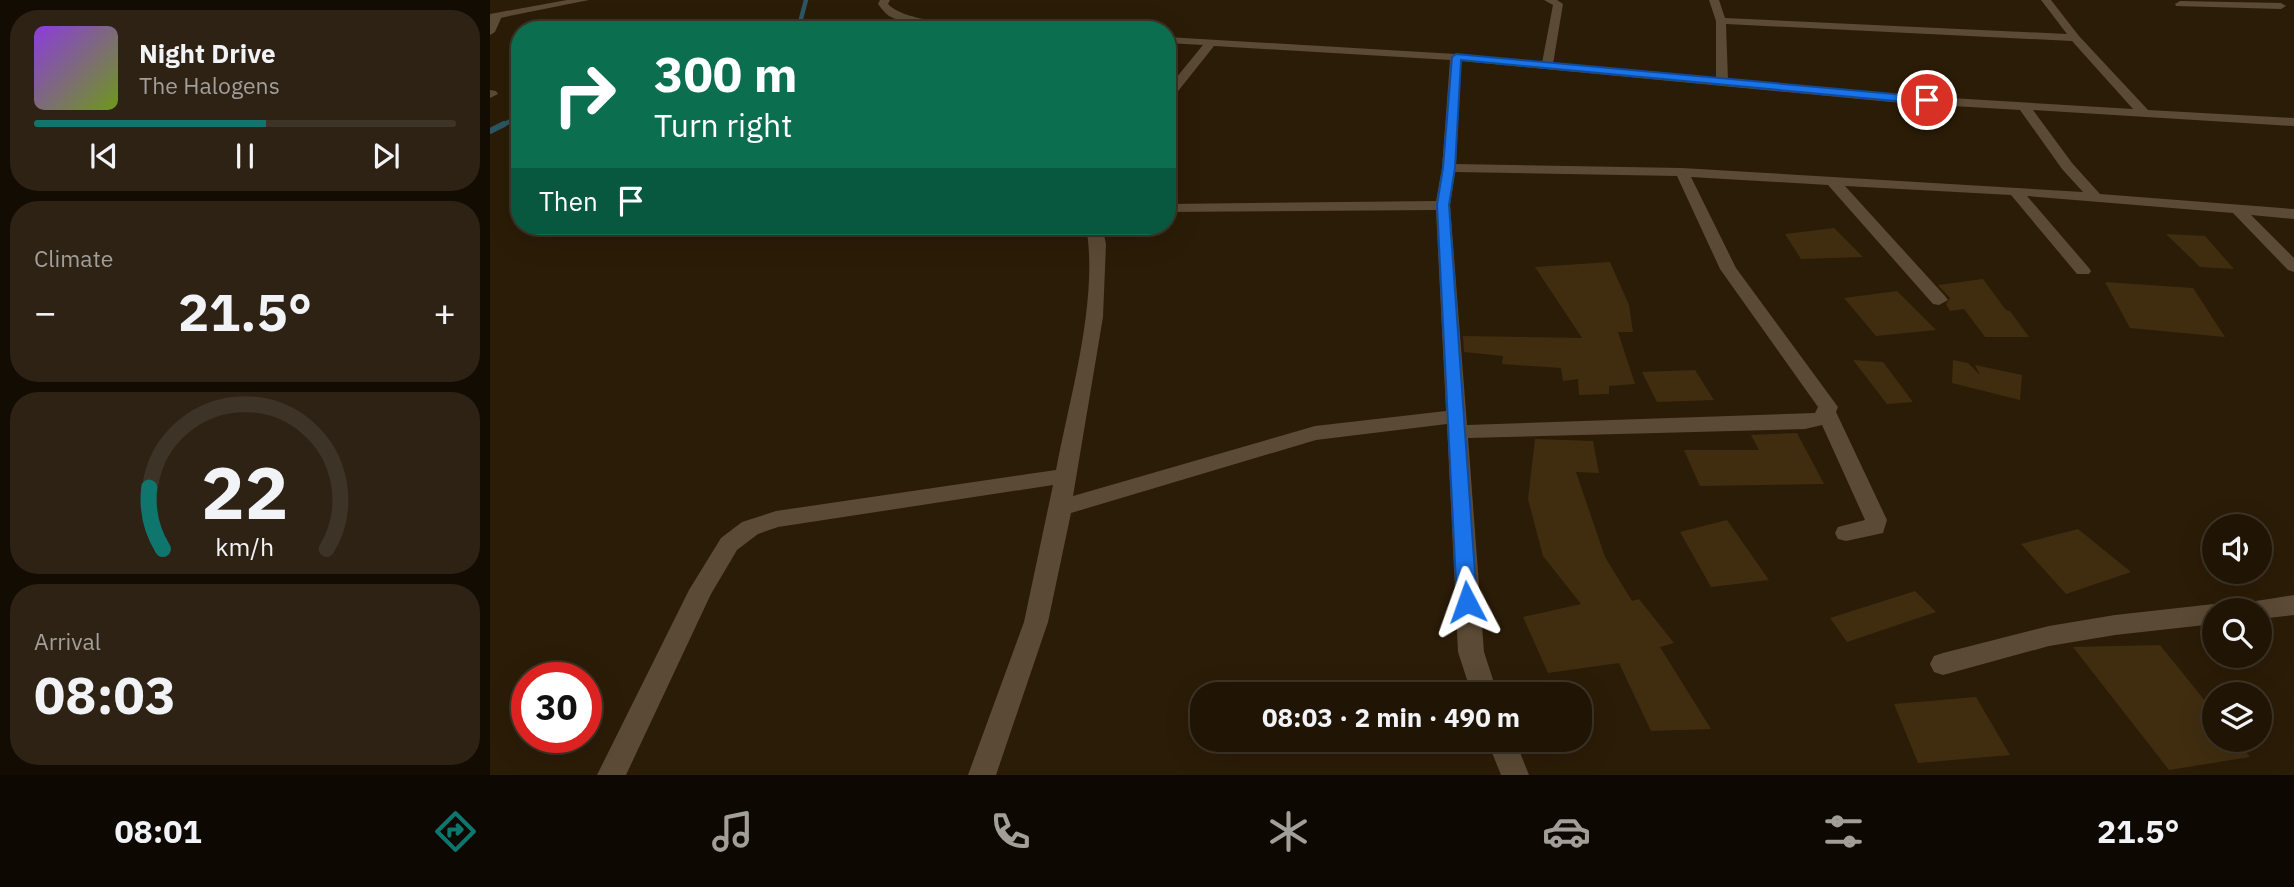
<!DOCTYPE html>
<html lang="en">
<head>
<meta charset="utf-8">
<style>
	body { margin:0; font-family:"IBM Plex Sans",sans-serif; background:#2d2213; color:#f1f3f6; height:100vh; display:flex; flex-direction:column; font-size:26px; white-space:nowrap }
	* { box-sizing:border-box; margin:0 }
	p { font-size:23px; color:#a29f9a }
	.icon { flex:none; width:38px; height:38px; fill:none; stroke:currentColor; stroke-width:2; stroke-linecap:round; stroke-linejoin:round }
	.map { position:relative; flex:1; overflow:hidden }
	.details { display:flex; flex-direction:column; gap:10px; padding:10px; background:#120c03; width:490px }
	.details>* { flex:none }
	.banner { position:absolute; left:21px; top:21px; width:665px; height:214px; border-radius:28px; box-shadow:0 7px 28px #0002,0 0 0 2px #3d3427; background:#0b6e4f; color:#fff; overflow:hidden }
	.controls { position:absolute; left:1712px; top:514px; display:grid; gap:14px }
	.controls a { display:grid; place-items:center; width:70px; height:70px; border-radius:50%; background:#201505; box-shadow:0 7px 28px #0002,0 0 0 2px #3d3427; font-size:35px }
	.speed { position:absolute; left:21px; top:662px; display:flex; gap:14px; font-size:35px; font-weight:700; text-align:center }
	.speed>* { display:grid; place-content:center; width:91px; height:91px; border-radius:50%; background:#201505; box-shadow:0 7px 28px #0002,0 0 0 2px #3d3427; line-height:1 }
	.speed .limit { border:10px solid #d22; background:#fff; color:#111 }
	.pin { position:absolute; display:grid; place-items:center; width:60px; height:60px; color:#fff; margin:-30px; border:4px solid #fff; border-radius:50%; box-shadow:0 2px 7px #0007 }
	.me { position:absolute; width:77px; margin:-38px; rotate:356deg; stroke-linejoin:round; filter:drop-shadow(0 0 5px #0008) }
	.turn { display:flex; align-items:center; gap:24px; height:147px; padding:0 28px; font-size:32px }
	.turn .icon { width:91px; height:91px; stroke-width:2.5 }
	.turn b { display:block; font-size:49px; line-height:60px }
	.then { display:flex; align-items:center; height:66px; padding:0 28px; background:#0003; gap:14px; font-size:26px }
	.big { font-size:52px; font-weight:700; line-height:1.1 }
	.details .widget { flex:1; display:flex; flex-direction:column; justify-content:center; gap:10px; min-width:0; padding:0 24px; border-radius:28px; background:#2d2213 }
	.details .dial { align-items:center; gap:0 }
	.dial svg { height:182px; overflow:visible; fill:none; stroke:#3d3427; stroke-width:7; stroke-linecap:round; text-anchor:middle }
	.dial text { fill:#f1f3f6; stroke:none }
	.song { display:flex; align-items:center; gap:21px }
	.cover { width:84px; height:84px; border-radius:10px; background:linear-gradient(135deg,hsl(270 70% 55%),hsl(80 70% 35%)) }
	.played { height:7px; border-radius:4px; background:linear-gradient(90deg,#0f766e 55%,#3d3427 55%) }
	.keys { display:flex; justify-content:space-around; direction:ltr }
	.heat { display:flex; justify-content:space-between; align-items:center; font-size:38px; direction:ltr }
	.trip { position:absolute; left:700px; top:682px; width:402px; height:70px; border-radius:28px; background:#201505; box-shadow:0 7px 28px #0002,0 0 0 2px #3d3427; font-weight:700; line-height:70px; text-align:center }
	.dock { display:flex; height:112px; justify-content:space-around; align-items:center; background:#0d0802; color:#a29f9a }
	.dock .icon { width:49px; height:49px }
	.dock .selected { color:#0f766e }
	.dock b { font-size:32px; color:#f1f3f6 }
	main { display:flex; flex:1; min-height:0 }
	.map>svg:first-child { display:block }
</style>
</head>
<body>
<main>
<section class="details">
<div class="widget">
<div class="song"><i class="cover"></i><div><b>Night Drive</b><p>The Halogens</p></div></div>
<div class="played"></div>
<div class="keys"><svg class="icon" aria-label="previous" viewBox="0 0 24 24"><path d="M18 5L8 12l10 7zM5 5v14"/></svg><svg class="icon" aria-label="pause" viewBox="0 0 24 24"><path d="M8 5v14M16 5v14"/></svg><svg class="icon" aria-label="next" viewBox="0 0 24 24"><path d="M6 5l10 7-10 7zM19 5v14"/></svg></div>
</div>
<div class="widget"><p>Climate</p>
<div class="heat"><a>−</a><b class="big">21.5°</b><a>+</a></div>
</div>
<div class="widget dial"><svg viewBox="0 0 100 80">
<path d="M14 69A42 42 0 1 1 86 69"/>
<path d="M14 69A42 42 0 0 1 8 42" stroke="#0f766e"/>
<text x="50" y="56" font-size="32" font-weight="700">22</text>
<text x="50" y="72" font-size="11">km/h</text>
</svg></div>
<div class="widget"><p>Arrival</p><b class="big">08:03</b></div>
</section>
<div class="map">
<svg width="1804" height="775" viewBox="0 0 1804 775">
	<rect width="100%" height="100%" fill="#2b1c07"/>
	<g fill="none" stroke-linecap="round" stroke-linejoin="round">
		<path stroke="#2c5762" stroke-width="4.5" d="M308 30 316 0
			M11 126 30 116"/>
		<path stroke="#2c5762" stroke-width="6" d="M0 131 14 124"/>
	</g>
	<path fill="#402d10" d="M1344 228 1373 257 1311 259 1295 234Z
		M1676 234 1715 236 1744 269 1710 267Z
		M1120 262 1139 305 1143 332H1128L1145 384 1119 386V394L1089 395 1088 379 1073 381 1071 368 1012 364 1013 356 974 352 973 336 1092 338 1045 267Z
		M1493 279 1516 310 1520 311 1539 337H1495L1474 309 1460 311 1456 304 1460 298 1448 285Z
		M1615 282 1703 288 1735 337 1640 328Z
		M1407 291 1446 330 1386 336 1354 298Z
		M1363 360 1393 362 1423 402 1397 404Z
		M1463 360 1478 363 1490 375 1485 365 1532 375 1530 400 1462 383Z
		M1205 370 1224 400 1167 402 1152 372Z
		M1307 433 1334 484 1210 486 1194 450H1269L1261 435Z
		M1045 439 1103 441 1109 473 1086 472 1115 557 1142 601 1149 599 1184 643 1170 647 1221 729 1161 731 1129 663 1058 673 1033 617 1091 604 1053 556 1038 499Z
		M1237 520 1279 580 1221 587 1190 532Z
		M1588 529 1641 572 1576 594 1531 544Z
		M1425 591 1446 612 1357 642 1340 618Z
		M1670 645 1724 712V740H1747L1760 757 1679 770 1583 647Z
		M1486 697 1520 755 1428 763 1404 704Z"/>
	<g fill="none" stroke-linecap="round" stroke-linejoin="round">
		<path fill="#5b4a35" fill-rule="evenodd" d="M390 0H400L398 4C418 26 498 24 529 27L534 30C500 30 428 32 399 16 395 13 391 8 388 4Z
			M1054 0H1067L1073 4 1063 64 1226 79V21L1219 0H1229L1235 18 1577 34 1551 0H1561L1589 36 1658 110 1804 118V126L1543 110 1582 163 1610 194 1804 209V219L1761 215 1804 258V272L1798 270 1743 213 1537 196 1599 268 1601 271 1599 274H1587L1521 195 1355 186 1455 296 1458 300 1449 305 1443 304 1338 185 1201 177 1246 268 1348 407 1346 412 1397 520 1393 533 1356 541 1348 539 1345 533 1348 527 1375 520 1332 425 1315 429 978 438 994 652 1008 695H982L968 652 957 424 826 440 581 513 558 622 506 775H478L534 622 563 485 288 527 268 534 247 550 221 594 136 775H107L199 590 231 538 252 522 286 511 566 470C580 396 609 299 596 226H612L616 244 613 317 583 496 825 426 956 411 946 210 677 212V204L946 201 952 168 960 60 724 46 681 100 677 101V89L713 45 677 43V37L966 54 1052 63 1063 5ZM1236 24 1582 41 1643 109 1412 95 1238 80ZM971 61 1412 103 1530 110 1572 169 1593 192 1192 168 966 164ZM965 172 1187 176 1230 269 1328 407 1325 413 977 425 960 205Z
			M1690 1 1791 3 1796 6 1791 9 1686 6 1685 4Z
			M7 13 12 16 5 32 0 35V20Z
			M0 90 6 91 8 94 0 98Z
			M1804 595V615L1769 619V611H1743L1746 604Z
			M1724 604 1733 607 1735 611H1724V624L1625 635 1559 646 1453 675 1444 672 1440 664 1444 656 1453 653 1559 626 1625 615Z
			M997 740H1025L1039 775H1011Z"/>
		<path fill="#5b4a35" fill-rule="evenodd" d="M77 0H99L0 20V14Z"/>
	</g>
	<path fill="#1a73e8" stroke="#114b97" stroke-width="2" d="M966 54 1437 97 1442 100 1437 104 971 60 965 168 959 205 987 602 985 608 977 610 970 608 967 602 947 205 953 168 962 57Z"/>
</svg>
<div class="controls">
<a><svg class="icon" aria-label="sound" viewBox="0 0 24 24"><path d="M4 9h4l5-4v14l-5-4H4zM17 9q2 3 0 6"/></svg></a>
<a><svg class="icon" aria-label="search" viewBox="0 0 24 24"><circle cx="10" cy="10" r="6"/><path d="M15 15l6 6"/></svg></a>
<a><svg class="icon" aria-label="layers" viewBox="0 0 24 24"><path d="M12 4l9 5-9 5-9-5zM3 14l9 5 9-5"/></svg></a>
</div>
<div class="speed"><div class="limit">30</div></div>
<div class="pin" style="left:1437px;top:100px;background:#d93025"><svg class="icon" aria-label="arrive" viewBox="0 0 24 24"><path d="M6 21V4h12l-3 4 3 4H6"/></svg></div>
<svg class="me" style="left:977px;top:602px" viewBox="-20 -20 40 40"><path d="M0-17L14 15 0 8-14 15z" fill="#1a73e8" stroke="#fff" stroke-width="4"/></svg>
<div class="trip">08:03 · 2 min · 490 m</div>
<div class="banner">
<div class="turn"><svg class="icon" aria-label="right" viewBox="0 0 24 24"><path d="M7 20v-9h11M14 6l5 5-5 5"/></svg><div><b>300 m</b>Turn right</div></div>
<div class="then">Then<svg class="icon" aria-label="arrive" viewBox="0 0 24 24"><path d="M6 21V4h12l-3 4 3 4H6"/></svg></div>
</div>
</div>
</main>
<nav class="dock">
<b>08:01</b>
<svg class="icon selected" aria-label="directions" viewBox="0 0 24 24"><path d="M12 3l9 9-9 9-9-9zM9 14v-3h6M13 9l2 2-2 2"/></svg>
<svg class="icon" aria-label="music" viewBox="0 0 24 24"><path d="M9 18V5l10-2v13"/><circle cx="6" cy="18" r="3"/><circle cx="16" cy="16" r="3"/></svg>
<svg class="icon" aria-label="phone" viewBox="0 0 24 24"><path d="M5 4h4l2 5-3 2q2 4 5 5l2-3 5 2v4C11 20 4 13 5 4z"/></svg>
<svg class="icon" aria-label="climate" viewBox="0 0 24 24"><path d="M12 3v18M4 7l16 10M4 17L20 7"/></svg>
<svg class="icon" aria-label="car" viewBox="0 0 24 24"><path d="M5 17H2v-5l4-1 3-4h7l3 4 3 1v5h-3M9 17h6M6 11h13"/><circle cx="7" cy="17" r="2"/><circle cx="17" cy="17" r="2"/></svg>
<svg class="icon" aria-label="filters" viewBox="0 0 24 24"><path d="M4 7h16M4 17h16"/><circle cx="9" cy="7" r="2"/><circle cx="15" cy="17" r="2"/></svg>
<b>21.5°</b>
</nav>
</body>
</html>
